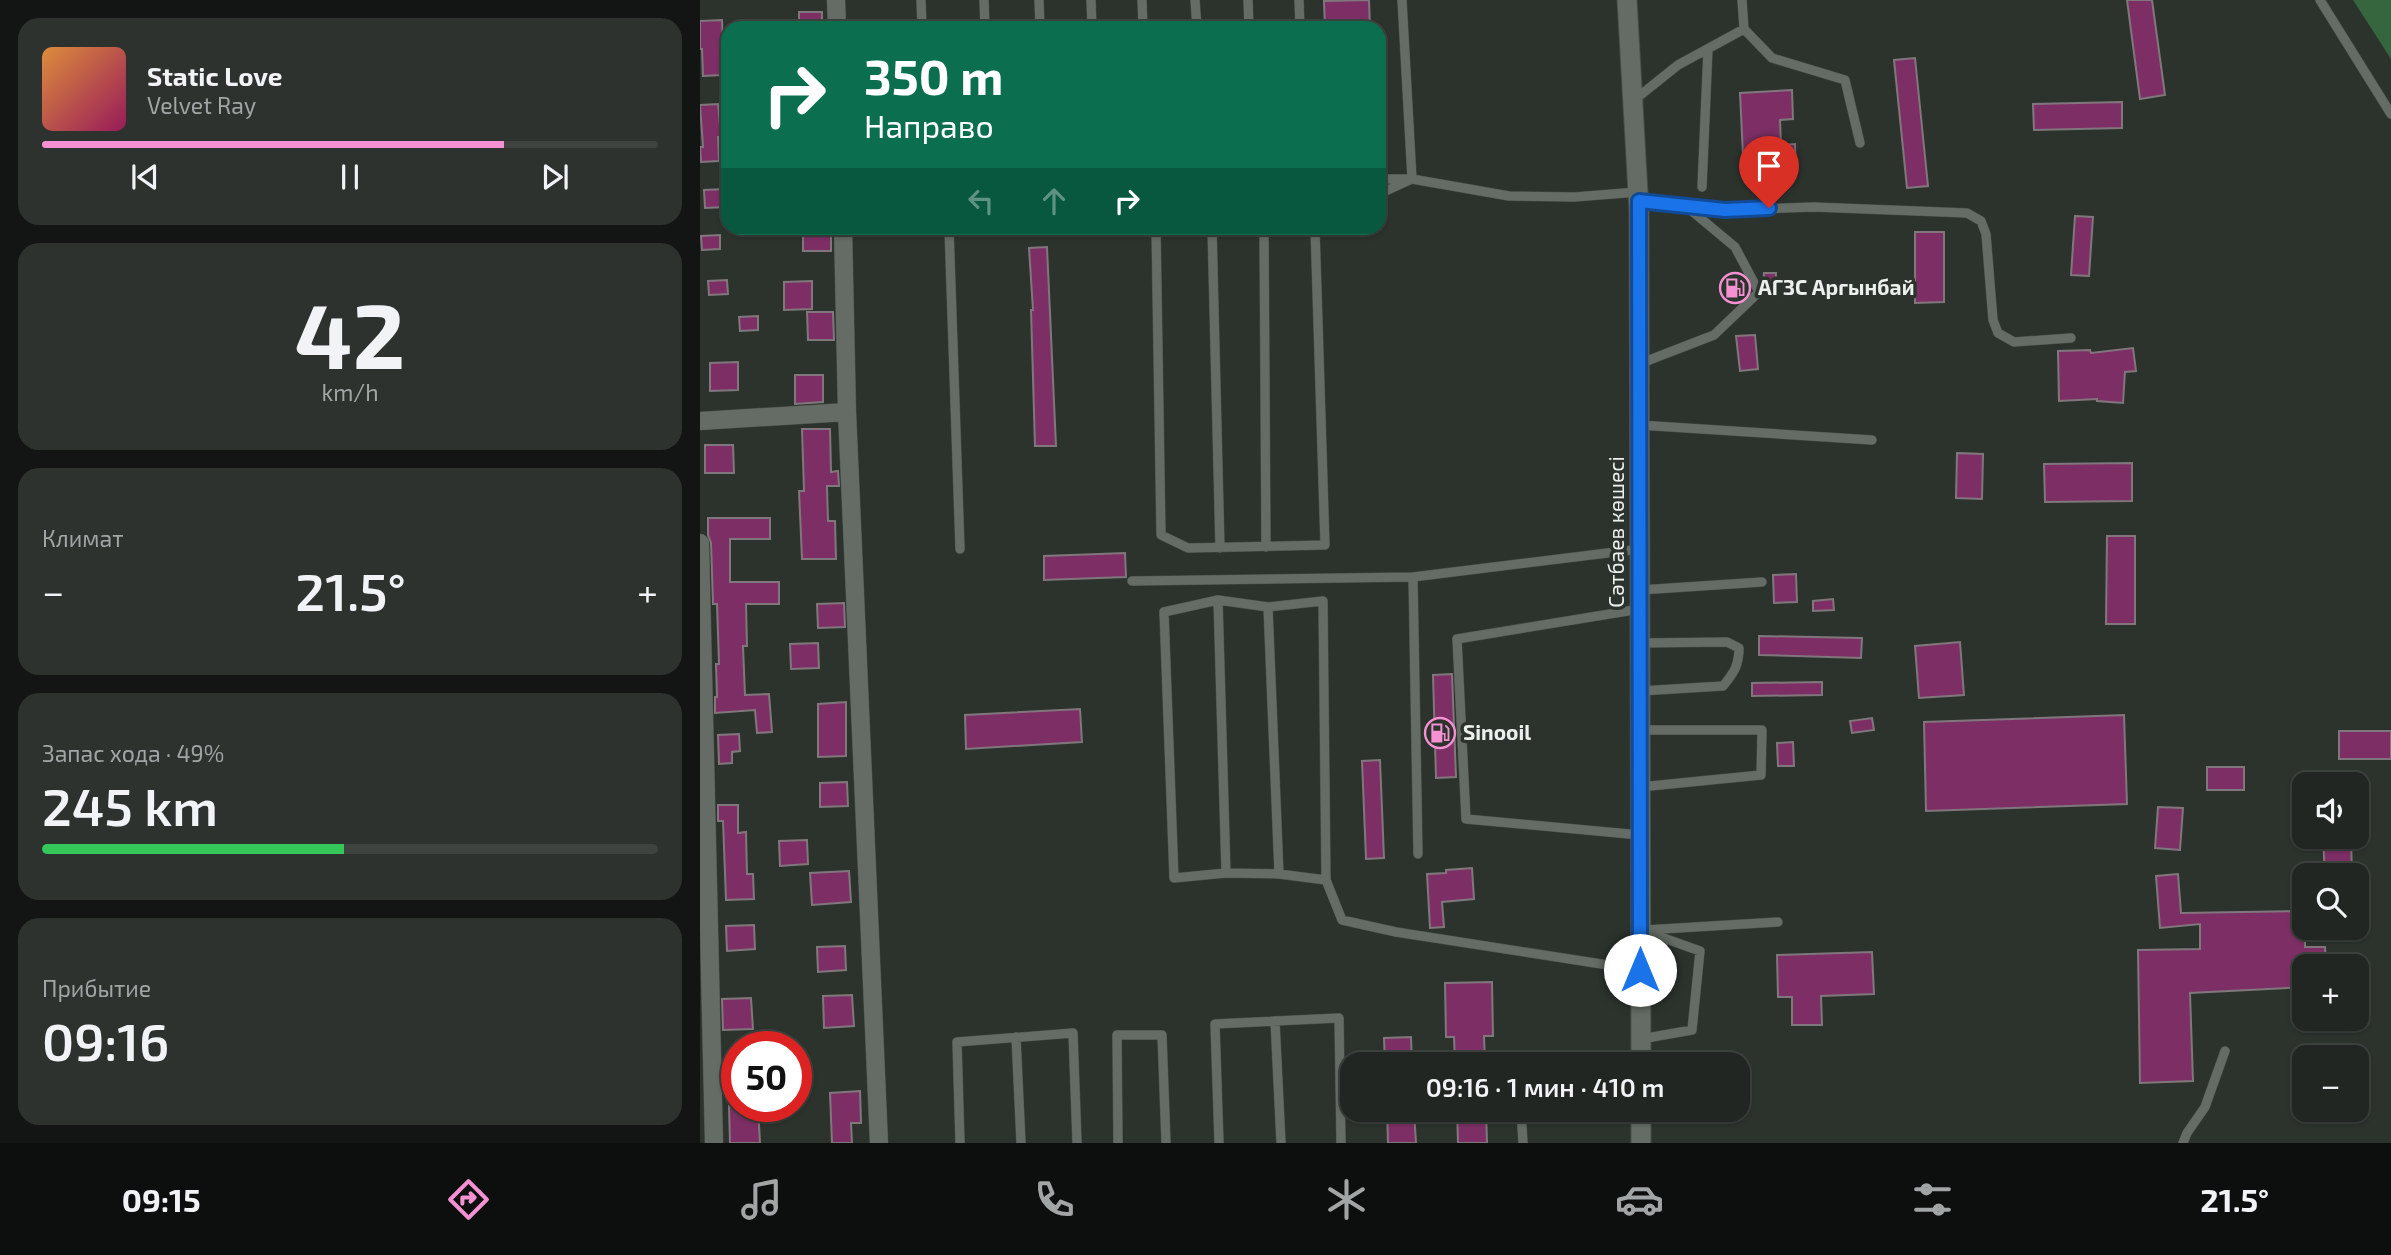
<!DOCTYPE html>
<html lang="ru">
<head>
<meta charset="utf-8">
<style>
	body { margin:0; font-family:"Exo 2",sans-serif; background:#2d322f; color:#f1f3f6; height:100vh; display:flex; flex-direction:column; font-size:26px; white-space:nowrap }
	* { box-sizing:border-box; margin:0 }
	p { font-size:23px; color:#a2a5a5 }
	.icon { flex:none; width:38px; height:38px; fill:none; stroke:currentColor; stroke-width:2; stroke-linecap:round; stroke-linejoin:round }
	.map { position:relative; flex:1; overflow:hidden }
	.panel { display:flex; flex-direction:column; gap:18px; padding:18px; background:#121513; width:700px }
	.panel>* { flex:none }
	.hud { position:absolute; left:21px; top:21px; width:665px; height:214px; border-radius:21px; box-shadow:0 2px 5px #0004,0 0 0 2px #3e4340; background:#0b6e4f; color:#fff; overflow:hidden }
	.buttons { position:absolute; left:1592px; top:772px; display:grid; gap:14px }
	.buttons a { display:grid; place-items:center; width:77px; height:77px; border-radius:14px; background:#212622; box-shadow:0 2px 5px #0004,0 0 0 2px #3e4340; font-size:35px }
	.speed { position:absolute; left:21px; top:1031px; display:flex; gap:14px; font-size:35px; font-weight:700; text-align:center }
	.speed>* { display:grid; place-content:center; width:91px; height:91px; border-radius:50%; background:#212622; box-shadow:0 2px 5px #0004,0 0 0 2px #3e4340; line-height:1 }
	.speed .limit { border:10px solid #d22; background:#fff; color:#111 }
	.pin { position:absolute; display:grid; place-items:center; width:60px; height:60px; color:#fff; margin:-72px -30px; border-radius:50% 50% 50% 0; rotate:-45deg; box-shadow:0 0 7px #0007 }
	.pin .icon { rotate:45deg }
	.me { position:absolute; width:77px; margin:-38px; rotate:0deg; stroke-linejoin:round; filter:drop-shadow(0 0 5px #0008) }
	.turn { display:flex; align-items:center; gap:24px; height:147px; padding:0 28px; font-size:32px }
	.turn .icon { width:91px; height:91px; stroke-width:2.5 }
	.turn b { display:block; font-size:49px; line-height:60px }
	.lanes { display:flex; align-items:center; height:66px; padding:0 28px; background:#0003; justify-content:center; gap:35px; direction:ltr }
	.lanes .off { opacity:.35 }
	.big { font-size:52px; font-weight:600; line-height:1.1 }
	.panel .tile { flex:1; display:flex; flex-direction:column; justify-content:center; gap:10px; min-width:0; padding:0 24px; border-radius:21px; background:#2d322f }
	.panel .dial { align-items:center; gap:0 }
	.dial b { font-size:91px; line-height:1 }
	.song { display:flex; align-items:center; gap:21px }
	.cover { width:84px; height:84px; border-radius:10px; background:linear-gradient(135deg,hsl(30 70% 55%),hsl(330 70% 35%)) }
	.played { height:7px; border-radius:4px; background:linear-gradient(90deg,#f591d2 75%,#3e4340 75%) }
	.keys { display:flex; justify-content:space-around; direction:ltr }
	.heat { display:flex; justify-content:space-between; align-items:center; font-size:38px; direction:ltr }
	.charge { height:10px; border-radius:5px; background:linear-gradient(90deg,#34c759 49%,#3e4340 0) }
	.trip { position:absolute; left:640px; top:1052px; width:410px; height:70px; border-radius:21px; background:#212622; box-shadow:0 2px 5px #0004,0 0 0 2px #3e4340; font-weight:600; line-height:70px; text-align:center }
	.tabs { display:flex; height:112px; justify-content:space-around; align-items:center; background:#0d0f0e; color:#a2a5a5 }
	.tabs .icon { width:49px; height:49px }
	.tabs .on { color:#f591d2 }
	.tabs b { font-size:32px; color:#f1f3f6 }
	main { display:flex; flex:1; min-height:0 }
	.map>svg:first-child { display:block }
</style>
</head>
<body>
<main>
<section class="panel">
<div class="tile">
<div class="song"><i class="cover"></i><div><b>Static Love</b><p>Velvet Ray</p></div></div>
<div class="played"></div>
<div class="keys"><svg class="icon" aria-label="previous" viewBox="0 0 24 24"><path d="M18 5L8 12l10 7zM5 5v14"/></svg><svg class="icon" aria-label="pause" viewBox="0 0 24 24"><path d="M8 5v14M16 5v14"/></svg><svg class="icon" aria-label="next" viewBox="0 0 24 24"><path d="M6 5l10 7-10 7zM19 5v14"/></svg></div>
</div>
<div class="tile dial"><b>42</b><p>km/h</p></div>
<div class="tile"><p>Климат</p>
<div class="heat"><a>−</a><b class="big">21.5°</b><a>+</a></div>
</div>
<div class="tile"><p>Запас хода · 49%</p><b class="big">245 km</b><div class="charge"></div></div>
<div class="tile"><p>Прибытие</p><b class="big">09:16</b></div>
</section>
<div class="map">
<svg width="1691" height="1143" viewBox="0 0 1691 1143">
	<rect width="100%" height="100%" fill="#2c332d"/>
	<path fill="#35663e" d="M1653 0H1691V59Z"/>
	<path fill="#7d2f65" stroke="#80777c" stroke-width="2" d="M669 0 670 28H625L624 1Z
		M1427 0H1452L1465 95 1440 99Z
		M99 12H122V28H99Z
		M22 20 23 49H20L22 75 3 76 2 49H0V21Z
		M1215 58 1228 186 1207 188 1194 60Z
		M1092 90 1093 119 1080 120 1081 145 1095 144 1096 174 1044 177 1040 93Z
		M1422 102V128L1334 130 1333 104Z
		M18 104 21 137H18L19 161 1 162 0 147H3L0 105Z
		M26 189V207L5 208 4 190Z
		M1375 216 1393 217 1389 276 1371 275Z
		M103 228H131V251H103Z
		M1215 232H1244V302L1215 303Z
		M20 235V249L2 250 1 236Z
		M347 247 356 446H335L331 310H333L329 248Z
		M1064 273H1076L1075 291 1066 290 1063 285Z
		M27 280 28 294 9 295 8 281Z
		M112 281V309L84 310V282Z
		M107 312H133L134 340H108Z
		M58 316V330L40 331 39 317Z
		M1055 335 1058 369 1040 371 1036 336Z
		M1433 348 1436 371 1425 372 1423 403 1397 401V399L1359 401 1358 351 1390 350 1391 353Z
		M38 362V390L10 391V363Z
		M95 375H123V402L95 404Z
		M102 429H130L131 472 138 471 139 486H127L128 521H135L136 559H102L99 491H104Z
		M5 445H33L34 473H5Z
		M1257 453 1283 454 1282 499 1256 498Z
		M1432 463V501L1345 502 1344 464Z
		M8 518H70V539H30V582H79V604H46L47 646H43L45 695 69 694 72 732 57 733 55 710 15 713V697H17L16 664H19L17 604H13L11 543 8 535Z
		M1407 536H1435V624H1406Z
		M425 553 426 577 344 580V556Z
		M1096 574 1097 602 1074 603 1073 575Z
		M1133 599 1134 610 1113 611V601Z
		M144 603 145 627 118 628 117 604Z
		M1059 636 1162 638 1161 658 1059 655Z
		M1260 642 1264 695 1219 698 1215 646Z
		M118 643 119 668 91 669 90 644Z
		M752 674 756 777 736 778 733 675Z
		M1122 682V695L1052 696V683Z
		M146 702V756L118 757V704Z
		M380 709 382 742 266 749 265 715Z
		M1424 715 1427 804 1226 811 1224 722Z
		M1172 718 1174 730 1152 733 1150 721Z
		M1639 731H1691V759H1639Z
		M39 734 40 751 32 752V763L19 764 18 735Z
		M1093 742 1094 766H1078L1077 743Z
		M680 760 684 858 666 859 662 761Z
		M1507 767H1544V790H1507Z
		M147 782 148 806 120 807V783Z
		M18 805H38V833L46 832 47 874H53L54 899 26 900 23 821H18Z
		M1458 807 1483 808 1480 850 1455 848Z
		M1651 837 1652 875H1625L1623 839Z
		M107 840 108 864 80 866 79 841Z
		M772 868 774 899 742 902 744 927 730 928 727 874 746 873V870Z
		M149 871 151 902 112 905 110 873Z
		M1478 874 1481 913 1605 911V947H1625L1626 966H1605V987L1490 993 1493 1081 1440 1083 1438 950 1500 949V924L1460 928 1456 876Z
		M54 925 55 949 27 951 26 926Z
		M145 946 146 970 118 972 117 947Z
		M1172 952 1174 994 1121 996 1122 1025H1092V997H1078L1077 955Z
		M792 982 793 1036H784L785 1064H755L754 1037H746L745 983Z
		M152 995 154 1026 124 1028 123 996Z
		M51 998 53 1029 23 1030 22 999Z
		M711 1037 712 1064H685L684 1038Z
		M160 1091 161 1123H151L152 1143H132L130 1093Z
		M29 1106H58L60 1143H30Z
		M687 1110H714L716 1143H688Z
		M757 1110H786L787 1143H758Z"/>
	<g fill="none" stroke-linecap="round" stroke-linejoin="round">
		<g stroke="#484e49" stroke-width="10">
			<path id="service" d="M221 0 222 28
				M284 0 285 28
				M339 0 340 28
				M391 0 392 28
				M442 0 443 28
				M495 0 497 28
				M548 0 549 28
				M599 0 600 28
				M1620 0 1691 114
				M1044 29 1072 58 1145 80 1160 143
				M933 101 978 65 1044 29 1042 0
				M679 179H712L702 0
				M1002 187 1008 49
				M679 194 712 179 809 196 874 197 938 192
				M939 201 1025 210 1114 207 1267 213 1281 221 1286 234 1293 320 1298 333 1314 342 1371 338
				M249 228 260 549
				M456 228 461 535 488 548 625 545 615 228
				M512 228 520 548
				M564 228 566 547
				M939 364 1014 335 1059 292 1035 247 987 207
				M939 425 1172 440
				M432 581 713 577
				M940 590 1062 582
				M518 600 568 607 579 874 526 873 474 878 464 612 518 600 526 873
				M568 607 623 601 626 880 579 874
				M940 609 757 639 766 819 940 835
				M940 643 1027 642 1039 648C1039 665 1034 673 1023 686L940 691
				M940 787 1061 775 1062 730H940
				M718 854 713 577 940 549
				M626 880 642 920 696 932 940 970
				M941 930 1000 951 992 1030 941 1039
				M945 930 1078 922
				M575 1021 581 1143
				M316 1037 321 1143
				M821 1110 823 1143
				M260 1143 257 1042 373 1033 377 1143
				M418 1143 417 1035H462L466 1143
				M519 1143 515 1024 639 1018 641 1143
				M1483 1143 1487 1133 1505 1107 1525 1051"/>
		</g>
		<g stroke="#484e49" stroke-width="19">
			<path id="minor" d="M136 0 137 28
				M143 228 147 412 179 1143
				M0 421 147 412
				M0 543 14 1143"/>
		</g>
		<g stroke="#484e49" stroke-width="21">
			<path id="secondary" d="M927 0 939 210 941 1064
				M941 1143V1110"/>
		</g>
		<use href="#service" stroke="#646c65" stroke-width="9"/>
		<use href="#minor" stroke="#646c65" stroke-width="18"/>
		<use href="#secondary" stroke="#646c65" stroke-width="19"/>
	</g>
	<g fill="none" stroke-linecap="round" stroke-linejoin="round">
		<g stroke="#114b97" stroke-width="18">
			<path id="route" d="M940 970 939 201 1025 210 1069 208"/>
		</g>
		<use href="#route" stroke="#1a73e8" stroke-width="12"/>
	</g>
	<defs>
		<g id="fuel-ring" transform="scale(1.575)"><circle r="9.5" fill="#2c332d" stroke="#f591d2" stroke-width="1.5"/><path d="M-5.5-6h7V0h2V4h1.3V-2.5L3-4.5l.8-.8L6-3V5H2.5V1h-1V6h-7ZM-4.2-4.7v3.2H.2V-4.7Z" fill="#f591d2"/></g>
	</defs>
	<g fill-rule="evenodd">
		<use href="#fuel-ring" x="1035" y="288"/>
		<use href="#fuel-ring" x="740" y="733"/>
	</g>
	<g text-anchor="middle" stroke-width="7" stroke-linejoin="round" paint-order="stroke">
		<g font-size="21" font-weight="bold" fill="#ebf0ec" stroke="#2c332d" text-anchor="start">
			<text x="1058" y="295">АГЗС Аргынбай</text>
			<text x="763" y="740">Sinooil</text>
		</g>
		<g font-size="21" fill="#ebf0ec" stroke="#2c332d">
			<text transform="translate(917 532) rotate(-90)" y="7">Сәтбаев көшесі</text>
		</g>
	</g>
</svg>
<div class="buttons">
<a><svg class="icon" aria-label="sound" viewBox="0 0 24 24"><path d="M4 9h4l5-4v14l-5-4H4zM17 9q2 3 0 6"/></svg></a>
<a><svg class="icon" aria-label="search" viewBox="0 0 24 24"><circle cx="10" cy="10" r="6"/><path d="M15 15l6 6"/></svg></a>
<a>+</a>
<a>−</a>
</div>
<div class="speed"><div class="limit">50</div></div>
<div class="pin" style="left:1069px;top:208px;background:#d93025"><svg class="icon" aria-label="arrive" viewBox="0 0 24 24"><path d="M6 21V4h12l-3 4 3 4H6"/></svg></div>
<svg class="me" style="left:940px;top:970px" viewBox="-20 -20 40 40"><circle r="19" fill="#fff"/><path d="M0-13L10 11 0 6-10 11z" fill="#1a73e8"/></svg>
<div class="trip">09:16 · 1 мин · 410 m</div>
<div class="hud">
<div class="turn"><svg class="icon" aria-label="right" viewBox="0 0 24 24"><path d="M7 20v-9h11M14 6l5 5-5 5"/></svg><div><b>350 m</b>Направо</div></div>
<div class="lanes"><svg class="icon off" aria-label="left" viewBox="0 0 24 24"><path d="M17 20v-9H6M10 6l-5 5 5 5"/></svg><svg class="icon off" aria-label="ahead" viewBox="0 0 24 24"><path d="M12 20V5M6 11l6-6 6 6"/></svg><svg class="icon" aria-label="right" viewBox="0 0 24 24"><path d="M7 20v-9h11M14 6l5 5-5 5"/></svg></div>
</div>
</div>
</main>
<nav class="tabs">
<b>09:15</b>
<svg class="icon on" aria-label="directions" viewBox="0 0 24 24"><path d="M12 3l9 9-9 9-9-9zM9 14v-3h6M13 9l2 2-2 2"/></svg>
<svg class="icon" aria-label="music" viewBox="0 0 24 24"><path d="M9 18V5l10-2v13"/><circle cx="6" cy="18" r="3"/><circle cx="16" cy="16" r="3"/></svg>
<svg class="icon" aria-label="phone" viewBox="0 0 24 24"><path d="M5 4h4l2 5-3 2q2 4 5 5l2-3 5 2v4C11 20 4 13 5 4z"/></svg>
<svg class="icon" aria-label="climate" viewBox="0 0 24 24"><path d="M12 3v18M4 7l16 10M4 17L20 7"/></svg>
<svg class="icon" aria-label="car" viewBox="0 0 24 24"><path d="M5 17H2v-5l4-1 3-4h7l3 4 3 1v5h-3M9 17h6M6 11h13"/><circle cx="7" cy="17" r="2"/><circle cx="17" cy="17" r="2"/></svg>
<svg class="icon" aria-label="filters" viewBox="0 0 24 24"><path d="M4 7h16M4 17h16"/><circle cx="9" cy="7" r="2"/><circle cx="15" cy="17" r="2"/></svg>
<b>21.5°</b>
</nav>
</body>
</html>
